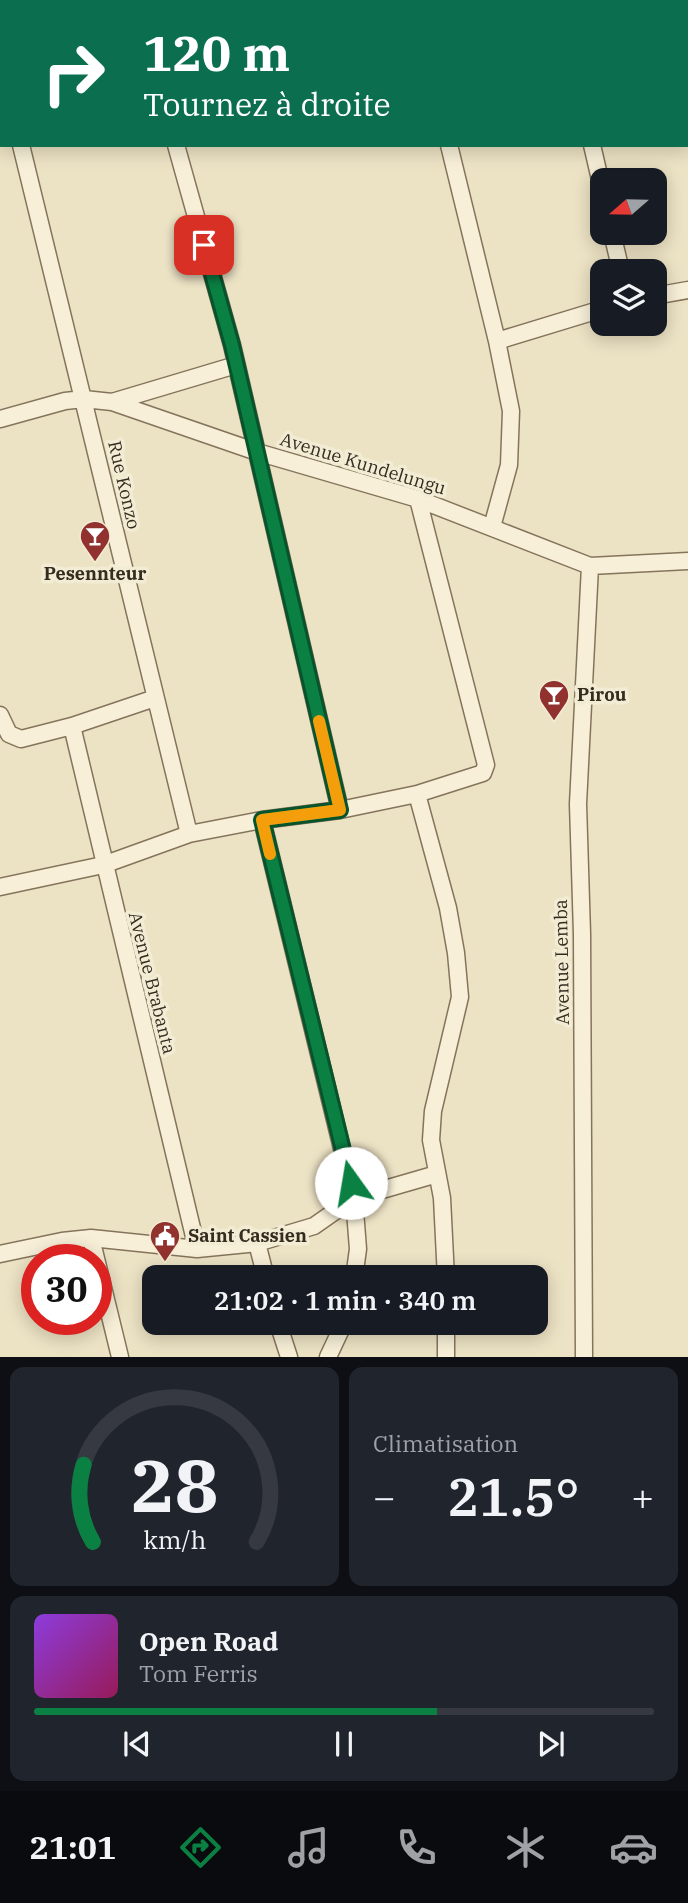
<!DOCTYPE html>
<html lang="fr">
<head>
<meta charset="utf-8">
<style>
	body { margin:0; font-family:"IBM Plex Serif",serif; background:#20242c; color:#f1f3f6; height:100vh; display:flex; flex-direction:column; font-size:26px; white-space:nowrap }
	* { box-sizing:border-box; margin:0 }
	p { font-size:23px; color:#9ea1a6 }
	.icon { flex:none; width:38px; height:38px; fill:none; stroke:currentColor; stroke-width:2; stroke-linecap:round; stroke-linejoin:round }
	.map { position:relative; height:1357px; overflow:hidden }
	.details { display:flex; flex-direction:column; gap:10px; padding:10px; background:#0d0f14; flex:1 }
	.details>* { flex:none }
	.hud { position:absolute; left:0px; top:0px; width:690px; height:147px; box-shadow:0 4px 18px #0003; background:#0b6e4f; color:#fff; overflow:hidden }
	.needle { width:46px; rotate:250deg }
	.tools { position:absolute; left:590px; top:168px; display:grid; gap:14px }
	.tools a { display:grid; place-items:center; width:77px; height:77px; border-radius:14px; background:#171b24; box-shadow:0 4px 18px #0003; font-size:35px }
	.speed { position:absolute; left:21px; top:1244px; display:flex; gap:14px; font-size:35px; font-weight:700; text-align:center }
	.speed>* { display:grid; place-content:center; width:91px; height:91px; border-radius:50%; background:#171b24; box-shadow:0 4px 18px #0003; line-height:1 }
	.speed .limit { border:10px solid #d22; background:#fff; color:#111 }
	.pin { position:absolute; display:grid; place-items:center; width:60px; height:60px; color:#fff; margin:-30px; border-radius:14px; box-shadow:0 4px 10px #0006 }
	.me { position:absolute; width:77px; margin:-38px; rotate:347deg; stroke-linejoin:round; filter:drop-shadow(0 0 5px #0008) }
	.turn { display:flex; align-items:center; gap:24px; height:147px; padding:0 28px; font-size:32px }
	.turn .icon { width:91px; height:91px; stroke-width:2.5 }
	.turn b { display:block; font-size:49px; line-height:60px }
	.big { font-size:52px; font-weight:600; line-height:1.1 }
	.details .card { flex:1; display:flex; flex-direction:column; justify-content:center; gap:10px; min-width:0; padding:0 24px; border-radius:14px; background:#20242c }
	.details .dial { align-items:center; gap:0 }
	.dial svg { height:182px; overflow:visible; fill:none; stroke:#363941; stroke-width:7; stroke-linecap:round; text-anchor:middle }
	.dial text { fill:#f1f3f6; stroke:none }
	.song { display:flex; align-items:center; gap:21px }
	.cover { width:84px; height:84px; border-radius:10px; background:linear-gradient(135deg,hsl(270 70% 55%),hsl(330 70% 35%)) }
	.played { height:7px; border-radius:4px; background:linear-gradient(90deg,#0b8043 65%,#363941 65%) }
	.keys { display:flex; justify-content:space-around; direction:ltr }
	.heat { display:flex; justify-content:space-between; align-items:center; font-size:38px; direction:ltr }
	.details .tiles { flex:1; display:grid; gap:10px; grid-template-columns:1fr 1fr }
	.card:last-child { grid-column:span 2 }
	.trip { position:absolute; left:142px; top:1265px; width:406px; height:70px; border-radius:14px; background:#171b24; box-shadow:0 4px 18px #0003; font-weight:600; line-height:70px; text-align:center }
	.menu { display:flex; height:112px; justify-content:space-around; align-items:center; background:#090b0e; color:#9ea1a6 }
	.menu .icon { width:49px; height:49px }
	.menu .on { color:#0b8043 }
	.menu b { font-size:32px; color:#f1f3f6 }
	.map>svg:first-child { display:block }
</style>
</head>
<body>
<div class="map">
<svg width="688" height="1357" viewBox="0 0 688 1357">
	<rect width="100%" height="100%" fill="#ece2c4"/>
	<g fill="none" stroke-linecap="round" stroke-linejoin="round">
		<g stroke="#85745c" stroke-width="19">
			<path id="street" d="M137 0V2
				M413 0 414 2
				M558 0 559 2
				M0 132H2
				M21 145 189 834
				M176 145 232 345 340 810
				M449 145 497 341 511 411 509 465 492 527
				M592 145 602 188
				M612 233 621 271
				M654 296 688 290
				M497 341 602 309
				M112 402 236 365
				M0 419 65 401 84 399 112 402 257 452 418 499 590 566 688 561
				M0 715 9 734 21 739 72 726 155 698
				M72 726 197 1249
				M417 794 448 908 456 953 460 997 433 1111 431 1140 442 1198 446 1278
				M262 820 354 1198 358 1249 354 1278
				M0 887 103 865 189 834 262 820 340 810 417 794 483 773 486 765 418 499
				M91 1238 120 1357
				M257 1243 266 1278
				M0 1254 62 1241 91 1238 197 1249 257 1243 314 1226 354 1198 437 1174
				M278 1323 289 1357
				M446 1323V1357
				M328 1357 344 1323
				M584 1357 582 934 578 804 590 566"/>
		</g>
		<use href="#street" stroke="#f7efd7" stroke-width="16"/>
	</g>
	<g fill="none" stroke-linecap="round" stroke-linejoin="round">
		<g stroke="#07532c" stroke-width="18">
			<path id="route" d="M204 245 232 345 340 810 262 820 351 1183"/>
		</g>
		<use href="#route" stroke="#0b8043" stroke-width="12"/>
		<path stroke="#f59e0b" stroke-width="12" d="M270 854 262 820 340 810 319 721"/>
	</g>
	<defs>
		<g id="bar-pin" transform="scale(1.575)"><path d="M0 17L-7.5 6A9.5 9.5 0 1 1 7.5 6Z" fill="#91322f" stroke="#f3ecd4"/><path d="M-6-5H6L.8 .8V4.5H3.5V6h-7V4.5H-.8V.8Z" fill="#fff"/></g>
		<g id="civic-pin" transform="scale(1.575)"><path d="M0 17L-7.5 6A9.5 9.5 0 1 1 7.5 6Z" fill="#91322f" stroke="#f3ecd4"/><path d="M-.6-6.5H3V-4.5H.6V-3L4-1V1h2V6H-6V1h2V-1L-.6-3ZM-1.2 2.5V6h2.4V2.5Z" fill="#fff"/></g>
	</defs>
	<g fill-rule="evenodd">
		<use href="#bar-pin" x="95" y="536"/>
		<use href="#bar-pin" x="554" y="695"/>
		<use href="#civic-pin" x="165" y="1236"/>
	</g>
	<g text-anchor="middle" stroke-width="7" stroke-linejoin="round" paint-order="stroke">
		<g font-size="18" fill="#362b1f" stroke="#f3ecd4">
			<text transform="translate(363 464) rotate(17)" y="6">Avenue Kundelungu</text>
			<text transform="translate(124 485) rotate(77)" y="6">Rue Konzo</text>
			<text transform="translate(562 962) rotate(-91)" y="6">Avenue Lemba</text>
			<text transform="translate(152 983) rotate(76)" y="6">Avenue Brabanta</text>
		</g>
		<g font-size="18" font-weight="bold" fill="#362b1f" stroke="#f3ecd4" text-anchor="start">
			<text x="95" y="580" text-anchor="middle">Pesennteur</text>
			<text x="577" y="701">Pirou</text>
			<text x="188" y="1242">Saint Cassien</text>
		</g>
	</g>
</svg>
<div class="tools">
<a><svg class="needle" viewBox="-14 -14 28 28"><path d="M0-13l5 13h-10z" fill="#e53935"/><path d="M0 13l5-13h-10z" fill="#9ea1a6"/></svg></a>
<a><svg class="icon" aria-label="layers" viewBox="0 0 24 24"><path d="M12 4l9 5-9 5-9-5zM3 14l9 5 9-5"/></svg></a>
</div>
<div class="speed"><div class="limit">30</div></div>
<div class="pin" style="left:204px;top:245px;background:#d93025"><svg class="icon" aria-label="arrive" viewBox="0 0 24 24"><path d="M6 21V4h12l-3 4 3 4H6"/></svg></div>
<svg class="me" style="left:351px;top:1183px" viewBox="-20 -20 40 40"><circle r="19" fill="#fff"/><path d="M0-13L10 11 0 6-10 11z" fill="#0b8043"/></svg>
<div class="trip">21:02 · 1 min · 340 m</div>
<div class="hud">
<div class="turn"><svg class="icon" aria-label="right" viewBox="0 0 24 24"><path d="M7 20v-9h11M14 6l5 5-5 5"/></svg><div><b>120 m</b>Tournez à droite</div></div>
</div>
</div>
<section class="details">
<div class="tiles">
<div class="card dial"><svg viewBox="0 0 100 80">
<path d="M14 69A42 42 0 1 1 86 69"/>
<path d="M14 69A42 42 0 0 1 10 35" stroke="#0b8043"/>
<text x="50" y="56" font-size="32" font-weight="700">28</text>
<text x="50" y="72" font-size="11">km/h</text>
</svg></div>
<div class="card"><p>Climatisation</p>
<div class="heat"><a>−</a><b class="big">21.5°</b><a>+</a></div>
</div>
<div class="card">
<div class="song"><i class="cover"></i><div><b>Open Road</b><p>Tom Ferris</p></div></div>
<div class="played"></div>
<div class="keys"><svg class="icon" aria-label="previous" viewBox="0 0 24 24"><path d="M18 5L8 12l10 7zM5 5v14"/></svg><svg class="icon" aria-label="pause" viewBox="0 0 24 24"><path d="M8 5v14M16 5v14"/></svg><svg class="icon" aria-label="next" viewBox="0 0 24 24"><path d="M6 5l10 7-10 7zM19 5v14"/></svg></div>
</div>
</div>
</section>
<nav class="menu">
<b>21:01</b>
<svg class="icon on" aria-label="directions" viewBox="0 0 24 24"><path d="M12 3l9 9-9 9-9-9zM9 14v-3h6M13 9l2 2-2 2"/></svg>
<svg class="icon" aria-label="music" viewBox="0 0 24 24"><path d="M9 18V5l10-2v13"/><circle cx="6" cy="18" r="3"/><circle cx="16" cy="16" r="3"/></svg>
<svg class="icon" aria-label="phone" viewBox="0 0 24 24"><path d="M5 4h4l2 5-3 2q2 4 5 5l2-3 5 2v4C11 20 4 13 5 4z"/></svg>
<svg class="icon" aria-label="climate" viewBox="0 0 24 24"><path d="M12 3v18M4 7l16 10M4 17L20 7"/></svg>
<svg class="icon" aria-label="car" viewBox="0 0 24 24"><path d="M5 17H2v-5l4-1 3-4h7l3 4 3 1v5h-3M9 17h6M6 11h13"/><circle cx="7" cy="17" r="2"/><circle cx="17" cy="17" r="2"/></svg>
</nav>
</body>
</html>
